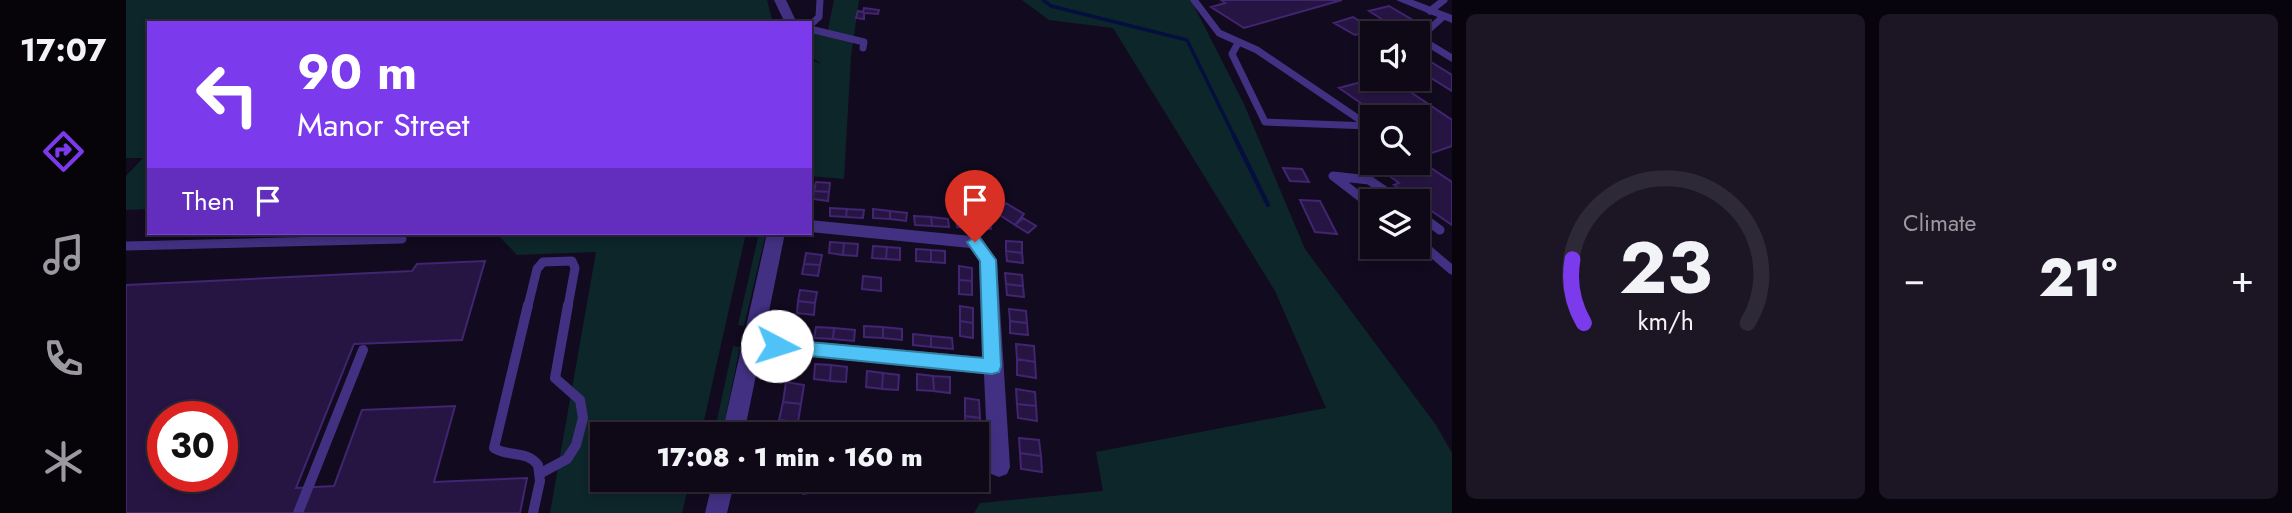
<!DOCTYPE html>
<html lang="en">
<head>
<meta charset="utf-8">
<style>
	body { margin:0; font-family:Jost,sans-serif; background:#1c1624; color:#f1f3f6; height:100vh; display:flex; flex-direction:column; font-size:26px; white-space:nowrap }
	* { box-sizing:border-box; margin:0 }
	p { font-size:23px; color:#9b9aa1 }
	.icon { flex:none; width:38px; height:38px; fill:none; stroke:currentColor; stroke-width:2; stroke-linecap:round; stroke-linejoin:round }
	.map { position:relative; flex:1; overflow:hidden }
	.details { display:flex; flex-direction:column; gap:14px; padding:14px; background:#08040d; width:840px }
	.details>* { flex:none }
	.top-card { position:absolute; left:21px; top:21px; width:665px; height:214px; border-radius:0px; box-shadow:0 4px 10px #0003,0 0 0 2px #2e2936; background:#7c3aed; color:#fff; overflow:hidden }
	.tools { position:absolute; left:1234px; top:21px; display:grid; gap:14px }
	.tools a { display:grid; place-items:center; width:70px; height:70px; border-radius:0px; background:#0e0817; box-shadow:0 4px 10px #0003,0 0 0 2px #2e2936; font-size:35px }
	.speed { position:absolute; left:21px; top:401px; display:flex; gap:14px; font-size:35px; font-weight:700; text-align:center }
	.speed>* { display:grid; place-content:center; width:91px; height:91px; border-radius:50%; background:#0e0817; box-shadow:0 4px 10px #0003,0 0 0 2px #2e2936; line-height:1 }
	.speed .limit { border:10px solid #d22; background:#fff; color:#111 }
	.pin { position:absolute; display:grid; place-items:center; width:60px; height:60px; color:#fff; margin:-72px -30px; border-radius:50% 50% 50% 0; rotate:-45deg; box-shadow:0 0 7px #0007 }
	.pin .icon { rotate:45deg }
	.me { position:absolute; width:77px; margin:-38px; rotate:95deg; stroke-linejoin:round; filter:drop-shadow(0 0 5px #0008) }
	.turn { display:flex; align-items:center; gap:24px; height:147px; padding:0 35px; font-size:32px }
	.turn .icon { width:91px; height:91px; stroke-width:2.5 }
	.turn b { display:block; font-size:49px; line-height:60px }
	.then { display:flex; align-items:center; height:66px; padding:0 35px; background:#0003; gap:14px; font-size:26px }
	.big { font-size:52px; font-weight:800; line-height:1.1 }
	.details .card { flex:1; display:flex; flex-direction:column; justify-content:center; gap:10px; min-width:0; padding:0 24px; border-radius:10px; background:#1c1624 }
	.details .dial { align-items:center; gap:0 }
	.dial svg { height:182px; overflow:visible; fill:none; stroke:#2e2936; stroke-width:7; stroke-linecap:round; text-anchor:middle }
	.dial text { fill:#f1f3f6; stroke:none }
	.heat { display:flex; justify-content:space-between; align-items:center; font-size:38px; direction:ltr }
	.details .tiles { flex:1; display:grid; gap:14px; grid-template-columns:repeat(2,1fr) }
	.trip { position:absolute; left:464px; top:422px; width:399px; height:70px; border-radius:0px; background:#0e0817; box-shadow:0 4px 10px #0003,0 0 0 2px #2e2936; font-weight:800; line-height:70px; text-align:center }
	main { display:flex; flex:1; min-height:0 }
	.tabs { display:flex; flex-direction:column; width:126px; justify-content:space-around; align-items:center; background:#060309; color:#9b9aa1 }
	.tabs .icon { width:49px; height:49px }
	.tabs .on { color:#7c3aed }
	.tabs b { font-size:32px; color:#f1f3f6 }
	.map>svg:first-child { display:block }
</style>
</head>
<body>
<main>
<nav class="tabs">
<b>17:07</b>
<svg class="icon on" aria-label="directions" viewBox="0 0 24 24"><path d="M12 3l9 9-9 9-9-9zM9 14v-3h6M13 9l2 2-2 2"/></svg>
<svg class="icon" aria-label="music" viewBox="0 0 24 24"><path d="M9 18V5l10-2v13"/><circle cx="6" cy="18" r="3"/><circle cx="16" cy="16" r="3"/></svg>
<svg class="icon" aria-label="phone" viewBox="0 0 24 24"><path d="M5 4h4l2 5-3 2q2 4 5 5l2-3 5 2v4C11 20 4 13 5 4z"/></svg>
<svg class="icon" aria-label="climate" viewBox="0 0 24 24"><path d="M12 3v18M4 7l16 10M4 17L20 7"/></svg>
</nav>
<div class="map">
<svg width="1326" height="513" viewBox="0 0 1326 513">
	<rect width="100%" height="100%" fill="#120a1f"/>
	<path fill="#0d262a" d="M0 0H641L647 23H23V209L0 210V176L17 158H0Z
		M708 0H733L725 57 718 179 684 176V59L696 65 686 57 684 33 701 34Z
		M896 0H1065L1118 104 1179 249 1310 425 1326 453V513H848L854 503 977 491 970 452 1200 408 1149 291 987 28 923 20Z
		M370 233H620L575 434H476V480H564L556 513H424L470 252 391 255Z
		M633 233H640L618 326 612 325Z
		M607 346 614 347 596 434H588Z"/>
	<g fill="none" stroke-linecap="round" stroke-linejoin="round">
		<path stroke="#050f3e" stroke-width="3.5" d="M917 0 925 6 1061 40 1109 138"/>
		<path stroke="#050f3e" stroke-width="4.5" d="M1108 136 1142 205"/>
	</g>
	<path fill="#261542" stroke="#412570" stroke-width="2" fill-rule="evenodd" d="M1095 0H1216L1118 28 1085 7 1099 3Z
		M1263 6 1285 19 1265 25 1243 11Z
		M738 8 753 10 752 14 738 13V19L730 18 732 11 737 12Z
		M1227 17 1248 30 1229 35 1208 23Z
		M1292 54 1326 75V91L1292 70Z
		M1246 79H1265L1326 120V146L1306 153 1292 142V117H1255L1213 88Z
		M1296 162 1326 182V225L1268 185 1273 183 1265 177 1273 174 1270 172Z
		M1157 168 1176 169 1183 182 1164 181Z
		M690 182 704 183 703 192 688 191Z
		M688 191 703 192 702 201 687 199Z
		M1174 200 1194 201 1211 234 1189 232Z
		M880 203 898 214 889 225 869 212Z
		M704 208 721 209 720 217 704 216Z
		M721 209 738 210 737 218 720 217Z
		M747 209 764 211V219L747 218Z
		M764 211 781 213 780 221 764 219Z
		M788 216 805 217 806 226 789 225Z
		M805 217 822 219 823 227 806 226Z
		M830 218 847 219 848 228 831 227Z
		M897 218 910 226 902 233 889 225Z
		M847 219 864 220 865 229 848 228Z
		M880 241 896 242V253L880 251Z
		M704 242 718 243 717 255 703 253Z
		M718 243 732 244 731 256 717 255Z
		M747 246 761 247 760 259 746 258Z
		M761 247 774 248V260L760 259Z
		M790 249 805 250V262L790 261Z
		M805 250 819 251V263L805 262Z
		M880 251 896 253 897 263 881 261Z
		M680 253 696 255 694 265 678 264Z
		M359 261 336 340 228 344 170 488 208 486 236 410 329 406 308 482 401 478 394 513H0V285L286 271 291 264ZM37 416H96V476H37Z
		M678 264 694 265 692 276 676 274Z
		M833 266 846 268V281L833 280Z
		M879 273 896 275 897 286 880 284Z
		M737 276 755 278V291L736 289Z
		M833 280 846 281V295L833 294Z
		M880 284 897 286 898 297 881 295Z
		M674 290 691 292 689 303 672 301Z
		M672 301 689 303 688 315 671 313Z
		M834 306 847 308V323L834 321Z
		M883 309 900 311 901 323 884 321Z
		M834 321 847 323V338L834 336Z
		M884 321 901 323 902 335 884 333Z
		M738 326 757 327V338L738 337Z
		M690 327 708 328 707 339 688 338Z
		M757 327 776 329V340L757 338Z
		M708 328 729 330 728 341 707 339Z
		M787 334 805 336V347L787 345Z
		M805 336 826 338 827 349 805 347Z
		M890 344 908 346 909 362 891 359Z
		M891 359 909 362 910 378 891 375Z
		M689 364 705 365 704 381 688 379Z
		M705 365 721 367 720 382 704 381Z
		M741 371 757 373 756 389 740 387Z
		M757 373 773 375 772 390 756 389Z
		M791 374 807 376 808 391 791 390Z
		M807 376 824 377V393L808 391Z
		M660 382 678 385 675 404 657 402Z
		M890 389 909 392 910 406 891 404Z
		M839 398 853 400 854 418 839 416Z
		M657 402 675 404 672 422 653 420Z
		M891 404 910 406 911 421 892 418Z
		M839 416 854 418V437L839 434Z
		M893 438 913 440 915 456 894 453Z
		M894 453 915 456 916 472 895 469Z
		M850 466 856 467V488L840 486V480H850Z
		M664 480H696L699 491 677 494 675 482 665 483Z"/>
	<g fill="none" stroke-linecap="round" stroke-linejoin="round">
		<path stroke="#423183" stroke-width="7" d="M1068 0 1093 33 1131 50 1243 126 1139 122 1106 54 1111 45
			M1304 11 1318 0
			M684 25 693 17 694 0
			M684 29 738 42 737 48
			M1293 38 1326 58
			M1292 39 1318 16
			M1240 48 1246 47"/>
		<path stroke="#423183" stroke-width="9" d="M1246 206 1207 176 1243 180 1274 201
			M1292 214 1314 230
			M1292 241 1326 270
			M0 246 276 239
			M402 306 411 269 417 262 446 261 449 268 442 306"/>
		<path stroke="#423183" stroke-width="10" d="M402 305 368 448C382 457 401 450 412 465L414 481 407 513
			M415 473 441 459 450 445 457 418 454 400 429 378 442 305
			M172 513 237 350"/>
		<path fill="#423183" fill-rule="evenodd" d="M684 220 855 237 871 260 884 467 881 474 873 477 865 474 862 467 858 374 619 350 616 344 619 338 626 336 857 357 853 261 844 248 684 232Z"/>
		<path fill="#423183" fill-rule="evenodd" d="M648 0H660L671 23H659Z
			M1270 0H1287L1326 15V23Z
			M641 233H659L618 434H596Z
			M587 480H609L601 513H579Z"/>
	</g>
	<path fill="#4fc3f7" stroke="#337fa1" stroke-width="2" d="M849 237 854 238 870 260 875 366 873 372 866 374 644 352 642 346 644 341 651 339 857 358 854 261 841 242Z"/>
</svg>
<div class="tools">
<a><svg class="icon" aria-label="sound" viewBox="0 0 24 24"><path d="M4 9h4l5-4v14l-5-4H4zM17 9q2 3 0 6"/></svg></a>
<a><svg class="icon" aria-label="search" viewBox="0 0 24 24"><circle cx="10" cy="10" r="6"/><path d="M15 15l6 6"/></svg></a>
<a><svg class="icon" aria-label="layers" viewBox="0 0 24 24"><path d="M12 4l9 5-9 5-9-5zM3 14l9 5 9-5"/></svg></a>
</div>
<div class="speed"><div class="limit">30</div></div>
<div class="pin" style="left:849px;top:242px;background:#d93025"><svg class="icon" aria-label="arrive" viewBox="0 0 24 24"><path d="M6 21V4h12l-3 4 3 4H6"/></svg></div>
<svg class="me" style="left:651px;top:346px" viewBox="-20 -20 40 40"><circle r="19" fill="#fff"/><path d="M0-13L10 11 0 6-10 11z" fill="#4fc3f7"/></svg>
<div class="trip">17:08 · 1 min · 160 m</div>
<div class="top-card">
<div class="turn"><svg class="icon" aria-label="left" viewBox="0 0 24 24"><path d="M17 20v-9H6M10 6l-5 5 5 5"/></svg><div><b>90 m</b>Manor Street</div></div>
<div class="then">Then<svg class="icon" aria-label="arrive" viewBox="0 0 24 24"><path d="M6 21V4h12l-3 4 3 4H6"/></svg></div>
</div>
</div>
<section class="details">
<div class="tiles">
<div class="card dial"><svg viewBox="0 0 100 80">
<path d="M14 69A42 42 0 1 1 86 69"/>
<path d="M14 69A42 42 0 0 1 9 41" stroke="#7c3aed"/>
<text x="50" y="56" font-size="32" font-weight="700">23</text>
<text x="50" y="72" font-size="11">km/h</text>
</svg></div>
<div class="card"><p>Climate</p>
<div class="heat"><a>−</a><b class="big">21°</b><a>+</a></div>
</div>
</div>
</section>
</main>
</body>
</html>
